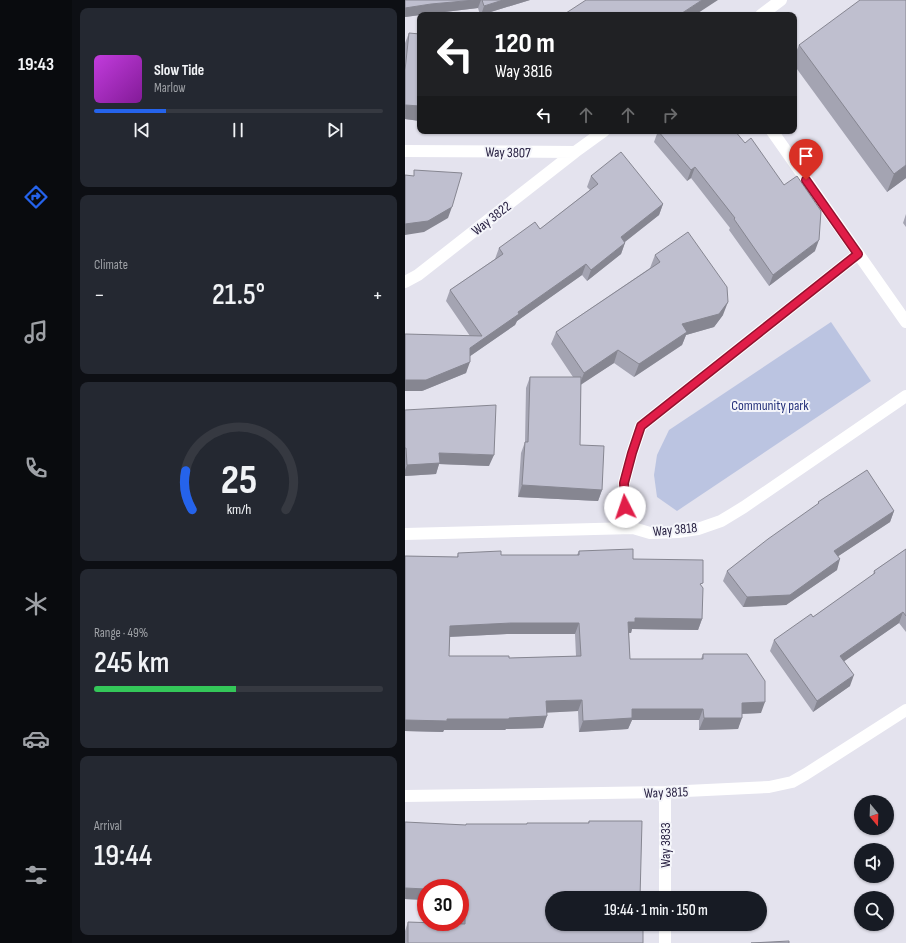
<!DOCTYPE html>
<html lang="en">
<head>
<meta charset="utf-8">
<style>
	body { margin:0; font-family:"Sofia Sans Condensed",sans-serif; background:#242831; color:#f1f3f6; height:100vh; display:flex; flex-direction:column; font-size:15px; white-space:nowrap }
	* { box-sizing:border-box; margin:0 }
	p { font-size:13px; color:#9ea1a6 }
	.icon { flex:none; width:22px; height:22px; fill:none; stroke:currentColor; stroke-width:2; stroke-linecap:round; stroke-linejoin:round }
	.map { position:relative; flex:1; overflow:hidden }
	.drawer { display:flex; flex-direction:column; gap:8px; padding:8px; background:#0d0f14; width:333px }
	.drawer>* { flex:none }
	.hud { position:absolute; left:12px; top:12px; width:380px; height:122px; border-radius:8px; box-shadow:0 1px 3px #0004; background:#202124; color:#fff; overflow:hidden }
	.needle { width:26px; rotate:161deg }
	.buttons { position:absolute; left:449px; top:795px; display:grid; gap:8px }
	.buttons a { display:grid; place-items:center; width:40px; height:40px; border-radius:50%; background:#171b24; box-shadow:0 1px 3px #0004; font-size:20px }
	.speed { position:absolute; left:12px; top:879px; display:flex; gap:8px; font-size:20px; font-weight:700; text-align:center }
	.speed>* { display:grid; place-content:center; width:52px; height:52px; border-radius:50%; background:#171b24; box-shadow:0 1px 3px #0004; line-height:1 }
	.speed .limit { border:6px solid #d22; background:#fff; color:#111 }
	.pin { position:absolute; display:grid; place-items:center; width:34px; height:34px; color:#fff; margin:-41px -17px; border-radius:50% 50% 50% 0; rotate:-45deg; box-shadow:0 0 4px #0007 }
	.pin .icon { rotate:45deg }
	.me { position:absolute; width:44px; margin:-22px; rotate:356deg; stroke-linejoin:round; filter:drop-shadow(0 0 3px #0008) }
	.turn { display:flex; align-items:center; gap:14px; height:84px; padding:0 12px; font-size:18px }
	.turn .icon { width:52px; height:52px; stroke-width:2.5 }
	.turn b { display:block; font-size:28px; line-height:34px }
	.lanes { display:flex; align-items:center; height:38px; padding:0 12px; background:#0003; justify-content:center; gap:20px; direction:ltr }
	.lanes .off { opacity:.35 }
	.big { font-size:30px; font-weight:600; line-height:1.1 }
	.drawer .widget { flex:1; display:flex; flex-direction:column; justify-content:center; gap:6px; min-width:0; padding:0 14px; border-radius:8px; background:#242831 }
	.drawer .dial { align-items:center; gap:0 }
	.dial svg { height:104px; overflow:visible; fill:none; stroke:#363941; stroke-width:7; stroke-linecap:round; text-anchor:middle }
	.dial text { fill:#f1f3f6; stroke:none }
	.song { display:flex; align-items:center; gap:12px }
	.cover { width:48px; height:48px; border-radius:6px; background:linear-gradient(135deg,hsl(290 70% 55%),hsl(290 70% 35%)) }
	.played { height:4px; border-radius:2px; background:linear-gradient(90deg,#2563eb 25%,#363941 25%) }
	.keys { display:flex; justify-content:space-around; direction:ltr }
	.heat { display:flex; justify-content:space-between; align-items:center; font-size:22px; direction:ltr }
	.charge { height:6px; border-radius:3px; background:linear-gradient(90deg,#34c759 49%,#363941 0) }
	.trip { position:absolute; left:140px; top:891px; width:222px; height:40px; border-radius:20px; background:#171b24; box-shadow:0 1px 3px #0004; font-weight:600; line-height:40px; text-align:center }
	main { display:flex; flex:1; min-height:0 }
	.tab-bar { display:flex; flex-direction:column; width:72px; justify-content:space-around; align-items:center; background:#090b0e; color:#9ea1a6 }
	.tab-bar .icon { width:28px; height:28px }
	.tab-bar .active { color:#2563eb }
	.tab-bar b { font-size:18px; color:#f1f3f6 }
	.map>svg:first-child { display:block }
</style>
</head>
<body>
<main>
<nav class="tab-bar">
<b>19:43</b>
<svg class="icon active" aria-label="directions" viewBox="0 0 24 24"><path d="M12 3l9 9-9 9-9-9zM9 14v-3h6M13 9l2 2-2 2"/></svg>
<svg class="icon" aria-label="music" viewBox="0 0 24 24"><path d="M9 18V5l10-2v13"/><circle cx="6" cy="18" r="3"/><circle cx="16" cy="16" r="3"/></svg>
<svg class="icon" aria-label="phone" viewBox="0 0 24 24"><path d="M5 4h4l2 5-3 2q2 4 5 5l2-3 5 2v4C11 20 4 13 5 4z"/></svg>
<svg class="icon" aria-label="climate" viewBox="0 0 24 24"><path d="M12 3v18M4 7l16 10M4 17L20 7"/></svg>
<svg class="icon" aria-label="car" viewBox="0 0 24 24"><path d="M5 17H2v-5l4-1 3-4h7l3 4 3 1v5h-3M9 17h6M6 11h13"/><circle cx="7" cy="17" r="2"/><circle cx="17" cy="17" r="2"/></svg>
<svg class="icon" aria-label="filters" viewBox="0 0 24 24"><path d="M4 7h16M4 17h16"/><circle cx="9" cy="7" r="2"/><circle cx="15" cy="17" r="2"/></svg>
</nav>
<section class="drawer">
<div class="widget">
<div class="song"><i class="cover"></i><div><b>Slow Tide</b><p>Marlow</p></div></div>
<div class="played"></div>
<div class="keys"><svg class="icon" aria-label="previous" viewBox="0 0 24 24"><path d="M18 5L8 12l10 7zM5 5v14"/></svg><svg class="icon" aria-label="pause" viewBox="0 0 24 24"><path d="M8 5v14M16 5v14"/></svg><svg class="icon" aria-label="next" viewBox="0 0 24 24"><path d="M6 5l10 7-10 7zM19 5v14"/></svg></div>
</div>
<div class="widget"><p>Climate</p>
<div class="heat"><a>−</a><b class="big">21.5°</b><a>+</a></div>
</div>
<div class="widget dial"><svg viewBox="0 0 100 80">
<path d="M14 69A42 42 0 1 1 86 69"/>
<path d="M14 69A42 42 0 0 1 9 39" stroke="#2563eb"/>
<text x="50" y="56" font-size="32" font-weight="700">25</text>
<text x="50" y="72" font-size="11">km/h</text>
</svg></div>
<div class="widget"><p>Range · 49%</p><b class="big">245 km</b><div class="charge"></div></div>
<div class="widget"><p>Arrival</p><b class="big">19:44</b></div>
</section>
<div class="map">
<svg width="501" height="943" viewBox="0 0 501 943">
	<rect width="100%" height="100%" fill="#e4e3ee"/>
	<path fill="#bbc4e1" d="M426 322 466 381 272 511 252 497 249 475 252 455 264 430Z"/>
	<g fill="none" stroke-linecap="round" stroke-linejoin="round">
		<path stroke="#fff" stroke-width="12" d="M356 15 376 0
			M367 131 501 322
			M0 151 170 152 199 131
			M0 282 13 275 170 152
			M228 528 220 507 219 483 227 453 236 426 453 254
			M0 534 228 528 245 533 273 532 293 529 316 521 339 507 501 396
			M260 792V898
			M0 796 260 792 364 787 387 782 401 774 501 710
			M260 924V943"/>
	</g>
	<path fill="#a4a4b2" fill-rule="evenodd" d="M0 0H125L76 15H75L73 8 23 14 0 17Z
		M4 33 15 121 0 119V43Z
		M394 45 501 178 482 192 389 65V57Z
		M253 131H330L410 251 364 286 324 230 325 228 286 178 282 181 249 142Z
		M186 176 258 204 254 215 220 242 216 254 182 281 177 275 112 321 110 325 65 356 61 373 17 391 65 336 41 301 45 290 90 259 94 248 135 229 185 190 182 187Z
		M501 214V227L498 223Z
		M250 255 318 315 309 327 281 335 277 345 229 377 209 363 176 384 175 445 197 490 193 501 113 497 116 453 120 442 121 388 125 377H168L146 344 151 332 245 268Z
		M0 410 84 466 34 464 31 474 0 476Z
		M413 502 489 511 485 522 433 556 432 570 381 605 338 607 318 581 322 571 413 504Z
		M501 549V632L494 623 439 661 445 686 408 712 365 651 369 640 408 617 468 575 469 571Z
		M174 551 228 559 296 586 297 619 293 630 227 629 226 633H224L225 659H296L298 654 356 713 337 714 333 729 294 730V720H227L223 729 174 732 173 711 142 712 138 728 101 729 100 730H39L38 732 0 731V556L52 557 53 553 96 555H172ZM102 634H170L171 656 104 658 44 656 45 637Z
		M184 821H237L147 898 238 943H0V931L3 922 56 924V902H55V888L21 900 0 899V823L60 825 183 823Z"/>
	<path fill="#868691" d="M70 0H76L73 8 23 14 0 17V8L26 4Z
		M98 0H125L76 15 79 6Z
		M297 0H313L290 15H274Z
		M0 105 15 106V121L0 119Z
		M501 165V178L482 192 489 174Z
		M290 167 286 178 282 181 286 170Z
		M258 204 254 215 212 248 216 237Z
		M47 207 43 218 19 232 0 235V224Z
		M414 240 410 251 364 286 368 275Z
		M220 243 216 254 182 281 186 270Z
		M181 264 177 275 112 321 110 325 61 359 65 348 113 312Z
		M323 302 318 315 309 327 281 335 277 345 229 377 234 364 277 324Z
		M213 350 209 363 174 386 179 373Z
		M65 362 61 373 17 391H0V380Z
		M34 453 89 455 84 466 34 464 31 474 0 476V470L2 465Z
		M117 485 197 490 193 501 113 497Z
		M489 511 485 522 426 561 429 551Z
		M435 559 432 570 381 605 338 607 342 597Z
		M498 612 494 623 431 667 435 656Z
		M230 618 297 619 293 630 227 629 226 633H219L223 622Z
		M106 623H174L170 634H102L41 637 45 626Z
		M449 675 445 686 408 712 412 701Z
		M177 700 173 711 137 713 141 701Z
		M360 702 356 713 333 714 337 703Z
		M227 709H298L294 720H227L223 729 174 732 178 721Z
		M142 716 138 728 101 729 100 730H39L38 732 0 731V720Z
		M299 718H337L333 729 294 730Z
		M0 888 21 889V900L0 899Z
		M55 891H60L56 902H55Z"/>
	<path fill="#bfbfcf" stroke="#868691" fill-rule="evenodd" d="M0 0H70L26 4 0 8Z
		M77 0H98L79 6Z
		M181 0H297L274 15H158Z
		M455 0H501V165L489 174 394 45Z
		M4 33 15 34V106L0 105V70Z
		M253 131H330L340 143 346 138 379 185 392 176 416 211 414 240 368 275 329 219 330 218 290 167 286 170Z
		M216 152 258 204 216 237 220 243 186 270 181 264 113 312 114 314 65 348V362L21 380H0V334L77 336 45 290 98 254 94 248 130 222 135 229 193 184 186 176Z
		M9 170 57 173 47 207 23 221 0 224V175L9 176Z
		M283 232 322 287 323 302 314 314 277 324 282 332 234 364 213 350 179 373 151 332 255 262 250 255Z
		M125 377H176L175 445 199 446 197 490 117 485 120 442H123Z
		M91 405 89 455 34 453 35 463 2 465 1 448H0V410Z
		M462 470 489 511 429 551 435 559 385 595 342 597 322 571 363 539 414 503 413 502Z
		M228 549V559L298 560V583L295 584 298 588 297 619 230 618V622H223L225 659H298V654H342L360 681V702L337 703V718H299L298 709H227V718L178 721 177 700 141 701 142 716 104 718V719H42V721L0 720V556L53 557V553L96 551V555H174V551ZM106 623H174L176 656 104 658V656H44L45 626Z
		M501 549V616L498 612 435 656 449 675 412 701 369 640 406 614 408 617 470 573 469 571Z
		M184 821H237L235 898H147V924H238V943H3V922L60 924V891H55V888H21V889L0 888V822L61 825V824H122V823H184Z
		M384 941V943H346Z"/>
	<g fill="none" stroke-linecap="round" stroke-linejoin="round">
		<g stroke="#92132f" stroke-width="10">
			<path id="route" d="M220 507 219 483 227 453 236 426 453 254 401 180"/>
		</g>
		<use href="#route" stroke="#e11d48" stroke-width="7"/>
	</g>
	<g text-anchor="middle" stroke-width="4" stroke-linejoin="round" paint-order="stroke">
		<g font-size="14" fill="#282142" stroke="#f4f5fa">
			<text transform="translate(103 152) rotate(1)" y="5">Way 3807</text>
			<text transform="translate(86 218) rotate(-38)" y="5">Way 3822</text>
			<text transform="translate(270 529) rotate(-5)" y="5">Way 3818</text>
			<text transform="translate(261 792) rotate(-2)" y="5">Way 3815</text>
			<text transform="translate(260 845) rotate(-90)" y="5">Way 3833</text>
		</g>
		<g font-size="14" fill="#27337c" stroke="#f4f5fa">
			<text x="365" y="410">Community park</text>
		</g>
	</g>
</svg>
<div class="buttons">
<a><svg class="needle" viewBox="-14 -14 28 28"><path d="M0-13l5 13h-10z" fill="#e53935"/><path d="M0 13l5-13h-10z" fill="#9ea1a6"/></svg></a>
<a><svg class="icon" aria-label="sound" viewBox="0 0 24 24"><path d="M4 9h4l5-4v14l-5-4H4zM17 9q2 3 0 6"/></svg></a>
<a><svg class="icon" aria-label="search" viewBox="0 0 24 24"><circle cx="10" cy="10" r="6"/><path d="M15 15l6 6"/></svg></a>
</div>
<div class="speed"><div class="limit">30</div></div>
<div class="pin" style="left:401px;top:180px;background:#d93025"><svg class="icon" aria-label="arrive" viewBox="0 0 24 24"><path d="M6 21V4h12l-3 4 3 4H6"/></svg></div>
<svg class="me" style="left:220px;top:507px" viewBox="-20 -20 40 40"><circle r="19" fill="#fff"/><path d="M0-13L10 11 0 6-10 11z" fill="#e11d48"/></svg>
<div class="trip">19:44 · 1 min · 150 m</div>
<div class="hud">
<div class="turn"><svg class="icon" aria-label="left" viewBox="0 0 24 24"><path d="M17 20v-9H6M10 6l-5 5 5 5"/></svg><div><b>120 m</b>Way 3816</div></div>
<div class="lanes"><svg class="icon" aria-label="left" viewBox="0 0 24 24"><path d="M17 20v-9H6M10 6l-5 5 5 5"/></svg><svg class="icon off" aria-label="ahead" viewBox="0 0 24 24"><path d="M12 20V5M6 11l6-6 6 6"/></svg><svg class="icon off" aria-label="ahead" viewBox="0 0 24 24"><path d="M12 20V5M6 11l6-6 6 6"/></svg><svg class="icon off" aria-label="right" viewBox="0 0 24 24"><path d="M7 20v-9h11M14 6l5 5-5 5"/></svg></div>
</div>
</div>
</main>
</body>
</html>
